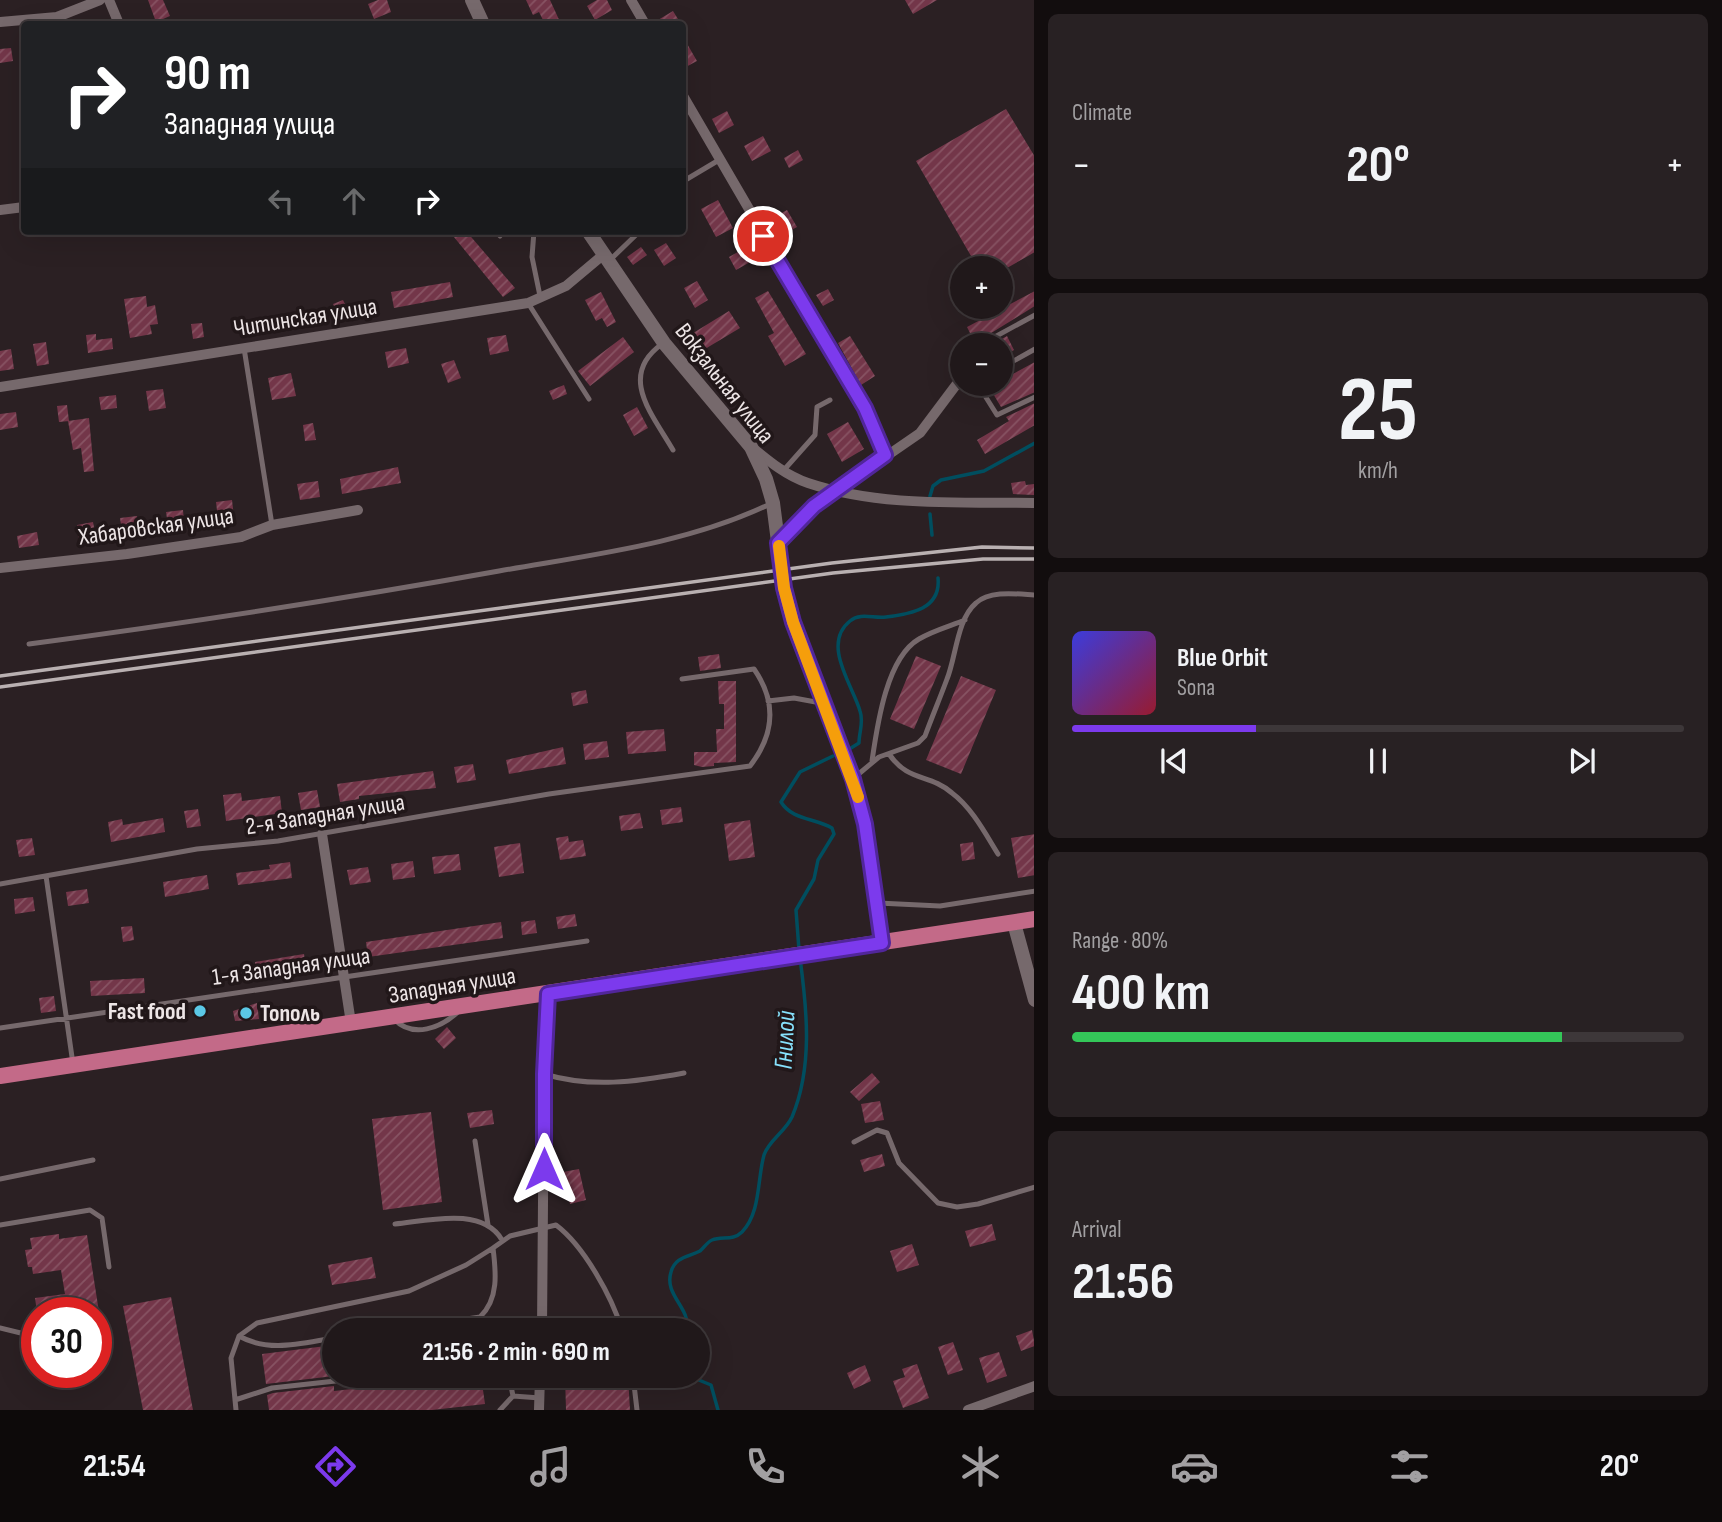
<!DOCTYPE html>
<html lang="en">
<head>
<meta charset="utf-8">
<style>
	body { margin:0; font-family:"Sofia Sans Condensed",sans-serif; background:#282123; color:#f1f3f6; height:100vh; display:flex; flex-direction:column; font-size:26px; white-space:nowrap }
	* { box-sizing:border-box; margin:0 }
	p { font-size:23px; color:#a2a0a2 }
	.icon { flex:none; width:38px; height:38px; fill:none; stroke:currentColor; stroke-width:2; stroke-linecap:round; stroke-linejoin:round }
	.map { position:relative; flex:1; overflow:hidden }
	.sheet { display:flex; flex-direction:column; gap:14px; padding:14px; background:#120d0e; width:688px }
	.sheet>* { flex:none }
	.banner { position:absolute; left:21px; top:21px; width:665px; height:214px; border-radius:7px; box-shadow:0 7px 28px #0002,0 0 0 2px #3d3739; background:#202124; color:#fff; overflow:hidden }
	.controls { position:absolute; left:950px; top:256px; display:grid; gap:14px }
	.controls a { display:grid; place-items:center; width:63px; height:63px; border-radius:50%; background:#20181a; box-shadow:0 7px 28px #0002,0 0 0 2px #3d3739; font-size:35px }
	.speed { position:absolute; left:21px; top:1297px; display:flex; gap:14px; font-size:35px; font-weight:700; text-align:center }
	.speed>* { display:grid; place-content:center; width:91px; height:91px; border-radius:50%; background:#20181a; box-shadow:0 7px 28px #0002,0 0 0 2px #3d3739; line-height:1 }
	.speed .limit { border:10px solid #d22; background:#fff; color:#111 }
	.pin { position:absolute; display:grid; place-items:center; width:60px; height:60px; color:#fff; margin:-30px; border:4px solid #fff; border-radius:50%; box-shadow:0 2px 7px #0007 }
	.me { position:absolute; width:77px; margin:-38px; rotate:0deg; stroke-linejoin:round; filter:drop-shadow(0 0 5px #0008) }
	.turn { display:flex; align-items:center; gap:24px; height:147px; padding:0 28px; font-size:32px }
	.turn .icon { width:91px; height:91px; stroke-width:2.5 }
	.turn b { display:block; font-size:49px; line-height:60px }
	.lanes { display:flex; align-items:center; height:66px; padding:0 28px; background:#0003; justify-content:center; gap:35px; direction:ltr }
	.lanes .off { opacity:.35 }
	.big { font-size:52px; font-weight:700; line-height:1.1 }
	.sheet .widget { flex:1; display:flex; flex-direction:column; justify-content:center; gap:10px; min-width:0; padding:0 24px; border-radius:10px; background:#282123 }
	.sheet .dial { align-items:center; gap:0 }
	.dial b { font-size:91px; line-height:1 }
	.song { display:flex; align-items:center; gap:21px }
	.cover { width:84px; height:84px; border-radius:10px; background:linear-gradient(135deg,hsl(240 70% 55%),hsl(350 70% 35%)) }
	.played { height:7px; border-radius:4px; background:linear-gradient(90deg,#7c3aed 30%,#3d3739 30%) }
	.keys { display:flex; justify-content:space-around; direction:ltr }
	.heat { display:flex; justify-content:space-between; align-items:center; font-size:38px; direction:ltr }
	.charge { height:10px; border-radius:5px; background:linear-gradient(90deg,#34c759 80%,#3d3739 0) }
	.trip { position:absolute; left:322px; top:1318px; width:388px; height:70px; border-radius:35px; background:#20181a; box-shadow:0 7px 28px #0002,0 0 0 2px #3d3739; font-weight:700; line-height:70px; text-align:center }
	.tab-bar { display:flex; height:112px; justify-content:space-around; align-items:center; background:#0d0a0a; color:#a2a0a2 }
	.tab-bar .icon { width:49px; height:49px }
	.tab-bar .selected { color:#7c3aed }
	.tab-bar b { font-size:32px; color:#f1f3f6 }
	main { display:flex; flex:1; min-height:0 }
	.map>svg:first-child { display:block }
</style>
</head>
<body>
<main>
<div class="map">
<svg width="1035" height="1410" viewBox="0 0 1035 1410">
	<defs>
		<pattern id="building-hatch" width="6" height="6" patternUnits="userSpaceOnUse" patternTransform="scale(1.75)"><rect width="6" height="6" fill="#733649"/><path d="M-1 1l2-2M0 6l6-6M5 7l2-2" fill="none" stroke="#875363"/></pattern>
	</defs>
	<rect width="100%" height="100%" fill="#2b2023"/>
	<g fill="none" stroke-linecap="round" stroke-linejoin="round">
		<path stroke="#004e5f" stroke-width="3.5" d="M930 496 933 486 941 480 984 471 1035 443
			M930 514 932 535
			M851 748 859 743C859 732 864 722 860 711 853 686 821 644 850 621 861 612 874 619 886 617 911 614 941 609 938 578
			M799 950 796 910 814 879 818 860 834 834 832 828C815 818 792 820 781 802L800 772 833 756
			M688 1330C689 1306 664 1295 671 1272 675 1257 688 1257 700 1251 704 1248 707 1242 712 1240 722 1236 733 1241 742 1232 761 1212 757 1180 764 1155 769 1140 785 1132 792 1117 813 1067 807 1010 800 958
			M689 1376 711 1385 718 1410"/>
	</g>
	<path fill="url(#building-hatch)" d="M148 0H163L170 16 156 22Z
		M378 0H387L391 12 374 19 368 4Z
		M526 0H550L561 24H545L539 12 533 15Z
		M597 0H607L612 10 595 20 587 6Z
		M905 0H937L913 14Z
		M673 11 681 24H653V23Z
		M682 35 697 61 682 69Z
		M11 48 13 61 0 63V49Z
		M1006 109 1035 157V252L1007 268H978L916 161Z
		M727 111 734 125 719 133 712 119Z
		M763 136 771 151 752 161 744 146Z
		M798 150 803 160 789 168 784 158Z
		M718 200 733 228 716 237 701 209Z
		M787 210 797 227 784 234 774 217Z
		M449 231H466L515 288 503 297Z
		M666 243 676 258 664 266 654 250Z
		M641 247 647 255 633 265 627 257Z
		M745 248 752 261 736 270 729 257Z
		M697 281 708 300 695 308 684 288Z
		M450 282 453 297 394 308 391 292Z
		M828 289 834 300 823 306 816 295Z
		M768 291 806 354 785 366 768 336 774 333 755 298Z
		M1035 291V306L975 343 967 327Z
		M601 292 616 322 607 327 602 318 596 321 585 300Z
		M146 296 147 307 155 305 158 324 150 325 152 334 130 338 124 299Z
		M343 300 350 314 340 319 333 304Z
		M729 311 740 328 695 355 685 338Z
		M202 323 204 337 193 339 191 324Z
		M96 334V340L112 338 113 349 88 353 86 335Z
		M506 335 509 351 490 355 487 338Z
		M850 336 875 376 861 385 838 343Z
		M1007 336 1014 350 1005 355 1001 345H991Z
		M623 337 634 352 590 386 578 371Z
		M46 342 49 364 37 366 33 344Z
		M406 348 409 363 388 368 385 352Z
		M11 349 14 369 0 371V351Z
		M454 360 461 378 448 383 441 364Z
		M1035 362V392L1001 407 989 387Z
		M291 373 296 396 272 400 268 378Z
		M564 385 567 394 553 400 549 391Z
		M163 389 166 408 149 411 146 391Z
		M116 395 117 408 101 410 99 397Z
		M1035 403V425L985 454 977 440 1009 421 1006 417Z
		M67 405 69 421 59 422 57 406Z
		M637 407 648 428 634 436 623 415Z
		M16 412 18 427 0 430V414Z
		M89 418 94 471 84 472 81 448 73 450 68 421Z
		M848 422 864 449 842 462 827 434Z
		M313 423 316 440 305 441 303 425Z
		M398 467 401 483 342 494 340 479Z
		M318 481 320 497 300 500 297 484Z
		M1025 481 1026 485 1035 484V495L1013 494 1011 483Z
		M232 500 234 517 218 519 216 502Z
		M183 510 184 522 168 525 166 512Z
		M137 516 139 529 122 532 120 518Z
		M93 522 96 538 79 540 77 525Z
		M37 532 39 545 19 548 17 536Z
		M719 654 721 668 700 671 698 657Z
		M916 656 941 666 914 729 890 719Z
		M961 676 996 690 961 774 926 760Z
		M718 681H736V762L714 763V766L702 767 694 765V752H717L716 729H724V704H719Z
		M586 690 588 703 573 706 571 693Z
		M664 729 666 751 628 754 626 732Z
		M607 741 609 757 585 760 583 744Z
		M563 747 566 764 509 774 506 760Z
		M473 764 476 780 457 783 454 767Z
		M433 771 436 788 359 796V799L340 802 337 784Z
		M317 790 320 807 301 810 298 793Z
		M241 793 242 801 280 796 282 813 226 821 223 795Z
		M681 807 683 822 662 825 660 810Z
		M198 809 201 826 187 828 184 811Z
		M640 813 643 828 621 831 619 816Z
		M163 818 165 832 111 842 108 822 122 819 123 825Z
		M750 820 755 857 729 861 724 824Z
		M1035 834V875L1018 878 1011 838Z
		M568 836 569 842 583 840 586 856 560 860 556 838Z
		M32 838 35 855 19 857 16 840Z
		M973 842 975 859 962 861 960 844Z
		M520 843 524 873 499 877 494 847Z
		M459 854 461 870 434 874 432 857Z
		M413 861 415 877 393 880 391 864Z
		M290 862 292 878 238 885 236 873 270 869 269 865Z
		M368 867 371 882 350 885 347 870Z
		M207 875 209 889 165 897 163 882Z
		M87 889 89 903 68 906 66 892Z
		M33 897 35 911 15 914 14 899Z
		M575 914 577 926 558 929 556 917Z
		M535 920 537 933 522 935 521 922Z
		M501 922 503 938 368 957 366 942Z
		M132 926 134 940 123 942 121 927Z
		M304 954 306 968 257 976 255 962Z
		M144 978 145 993 91 996 90 981Z
		M54 996 56 1011 41 1013 39 998Z
		M257 1003 259 1019 235 1021 233 1011Z
		M447 1027 456 1038 444 1049 435 1039Z
		M872 1073 880 1082 859 1101 850 1092Z
		M880 1101 884 1120 865 1123 861 1104Z
		M492 1110 494 1124 470 1128 467 1113Z
		M431 1112 442 1202 383 1210 372 1119Z
		M882 1154 885 1166 864 1172 860 1160Z
		M579 1169 586 1200 570 1204 563 1172Z
		M992 1224 996 1240 970 1247 965 1231Z
		M59 1234V1239L87 1235 99 1312H37L35 1298 65 1294 61 1270 33 1274 32 1267H28L25 1250 32 1249 30 1238Z
		M912 1244 919 1265 897 1272 890 1251Z
		M372 1257 376 1278 332 1285 328 1265Z
		M171 1297 193 1410H143L123 1306Z
		M1032 1330 1035 1346 1021 1351 1016 1336Z
		M953 1342 963 1370 948 1375 938 1347Z
		M334 1345V1376L266 1384 262 1354Z
		M999 1352 1007 1376 987 1383 979 1358Z
		M917 1364 929 1398 903 1408 893 1381 905 1377 902 1369Z
		M865 1365 871 1381 854 1389 847 1373Z
		M468 1376H481L485 1404 432 1410H269L267 1395 273 1393 334 1386V1391Z
		M565 1376H628L630 1410H566Z"/>
	<g fill="none" stroke-linecap="round" stroke-linejoin="round">
		<path stroke="#76696c" stroke-width="5" d="M682 182 719 160
			M496 231 500 236
			M534 231 532 257 540 296
			M610 260 640 231
			M528 303 589 399
			M662 344C617 376 653 415 673 450
			M980 345 1035 315
			M244 348 272 525
			M1001 368 1035 349
			M962 370 956 385 977 383 997 415 1035 397
			M783 471 815 435 817 407 830 400
			M29 644C186 623 343 599 499 571 589 555 687 544 770 504
			M768 701 794 698 821 703
			M889 754C909 783 929 773 952 793 972 808 985 833 998 854
			M872 761C877 727 886 658 919 639 932 631 950 626 965 620
			M855 777 879 757 918 743 925 736C932 717 940 698 947 679 956 657 957 619 976 603 990 590 1017 594 1035 595
			M46 876 73 1064
			M0 884 197 849 278 841 549 794 750 766C774 735 777 702 754 669L682 679
			M878 903 940 906 1035 891
			M394 1019C413 1039 441 1028 459 1011
			M0 1028 587 941
			M544 1074C590 1088 636 1082 684 1073
			M475 1141 488 1225
			M854 1142 877 1130 887 1133 899 1163 938 1203 957 1207 978 1204 1035 1187
			M0 1179 93 1160
			M395 1224C427 1221 482 1206 502 1240
			M0 1225 90 1210 102 1218 109 1267
			M0 1328 37 1337
			M393 1330 480 1317C499 1299 496 1272 493 1248L510 1236 556 1225C584 1246 612 1297 622 1330
			M239 1336C269 1353 302 1343 334 1338
			M96 1349 107 1353
			M509 1376 513 1396
			M633 1376 637 1410
			M235 1400 272 1388 381 1376
			M236 1410 231 1358 239 1336 257 1323 409 1291 466 1265 493 1248
			M500 1410 513 1396 540 1398"/>
		<path stroke="#76696c" stroke-width="10" d="M109 0 119 24
			M631 0 645 24
			M0 22 57 17 100 0
			M682 94 865 408 885 455
			M0 210 24 207
			M0 387 528 303 566 286 603 255
			M753 448C770 462 787 476 808 483 879 507 960 502 1035 503
			M778 543 814 506 920 433 956 385
			M0 568 127 554 241 537 272 525 358 510
			M322 834 351 1023
			M542 1330 544 1074 548 994
			M539 1410 540 1376
			M968 1410 1035 1386"/>
		<path stroke="#76696c" stroke-width="14" d="M472 0 483 24
			M588 231 664 343 751 447 766 479 773 503 784 588 793 622 853 779 865 824 882 943
			M1014 923 1035 1000"/>
		<path stroke="#c36a88" stroke-width="16" d="M0 1076 1035 919"/>
		<path stroke="#b9b0b1" stroke-width="3.5" d="M0 676 832 563 982 547 1035 548
			M0 687 833 573 983 559H1035"/>
	</g>
	<g fill="none" stroke-linecap="round" stroke-linejoin="round">
		<g stroke="#51269a" stroke-width="18">
			<path id="route" d="M544 1169V1074L548 994 882 943 865 824 853 779 793 622 784 588 778 543 814 506 885 455 865 408 763 236"/>
		</g>
		<use href="#route" stroke="#7c3aed" stroke-width="12"/>
		<path stroke="#f59e0b" stroke-width="12" d="M779 546 784 588 793 622 858 797"/>
	</g>
	<g fill="#5bc8e6" stroke="#211719" stroke-width="2.5">
		<circle cx="200" cy="1011" r="7"/>
		<circle cx="246" cy="1013" r="7"/>
	</g>
	<g text-anchor="middle" stroke-width="7" stroke-linejoin="round" paint-order="stroke">
		<g font-size="24" fill="#ede5e6" stroke="#211719">
			<text transform="translate(305 317) rotate(-9)" y="8">Читинская улица</text>
			<text transform="translate(725 383) rotate(52)" y="8">Вокзальная улица</text>
			<text transform="translate(156 526) rotate(-8)" y="8">Хабаровская улица</text>
			<text transform="translate(325 814) rotate(-9)" y="8">2-я Западная улица</text>
			<text transform="translate(291 966) rotate(-8)" y="8">1-я Западная улица</text>
			<text transform="translate(452 985) rotate(-9)" y="8">Западная улица</text>
		</g>
		<g font-size="24" font-weight="bold" fill="#ede5e6" stroke="#211719" text-anchor="end">
			<text x="186" y="1019">Fast food</text>
			<text x="260" y="1021" text-anchor="start">Тополь</text>
		</g>
		<g font-size="26" font-style="italic" fill="#87e2fd" stroke="#211719">
			<text transform="translate(784 1040) rotate(-87)" y="9">Гнилой</text>
		</g>
	</g>
</svg>
<div class="controls">
<a>+</a>
<a>−</a>
</div>
<div class="speed"><div class="limit">30</div></div>
<div class="pin" style="left:763px;top:236px;background:#d93025"><svg class="icon" aria-label="arrive" viewBox="0 0 24 24"><path d="M6 21V4h12l-3 4 3 4H6"/></svg></div>
<svg class="me" style="left:544px;top:1169px" viewBox="-20 -20 40 40"><path d="M0-17L14 15 0 8-14 15z" fill="#7c3aed" stroke="#fff" stroke-width="4"/></svg>
<div class="trip">21:56 · 2 min · 690 m</div>
<div class="banner">
<div class="turn"><svg class="icon" aria-label="right" viewBox="0 0 24 24"><path d="M7 20v-9h11M14 6l5 5-5 5"/></svg><div><b>90 m</b>Западная улица</div></div>
<div class="lanes"><svg class="icon off" aria-label="left" viewBox="0 0 24 24"><path d="M17 20v-9H6M10 6l-5 5 5 5"/></svg><svg class="icon off" aria-label="ahead" viewBox="0 0 24 24"><path d="M12 20V5M6 11l6-6 6 6"/></svg><svg class="icon" aria-label="right" viewBox="0 0 24 24"><path d="M7 20v-9h11M14 6l5 5-5 5"/></svg></div>
</div>
</div>
<section class="sheet">
<div class="widget"><p>Climate</p>
<div class="heat"><a>−</a><b class="big">20°</b><a>+</a></div>
</div>
<div class="widget dial"><b>25</b><p>km/h</p></div>
<div class="widget">
<div class="song"><i class="cover"></i><div><b>Blue Orbit</b><p>Sona</p></div></div>
<div class="played"></div>
<div class="keys"><svg class="icon" aria-label="previous" viewBox="0 0 24 24"><path d="M18 5L8 12l10 7zM5 5v14"/></svg><svg class="icon" aria-label="pause" viewBox="0 0 24 24"><path d="M8 5v14M16 5v14"/></svg><svg class="icon" aria-label="next" viewBox="0 0 24 24"><path d="M6 5l10 7-10 7zM19 5v14"/></svg></div>
</div>
<div class="widget"><p>Range · 80%</p><b class="big">400 km</b><div class="charge"></div></div>
<div class="widget"><p>Arrival</p><b class="big">21:56</b></div>
</section>
</main>
<nav class="tab-bar">
<b>21:54</b>
<svg class="icon selected" aria-label="directions" viewBox="0 0 24 24"><path d="M12 3l9 9-9 9-9-9zM9 14v-3h6M13 9l2 2-2 2"/></svg>
<svg class="icon" aria-label="music" viewBox="0 0 24 24"><path d="M9 18V5l10-2v13"/><circle cx="6" cy="18" r="3"/><circle cx="16" cy="16" r="3"/></svg>
<svg class="icon" aria-label="phone" viewBox="0 0 24 24"><path d="M5 4h4l2 5-3 2q2 4 5 5l2-3 5 2v4C11 20 4 13 5 4z"/></svg>
<svg class="icon" aria-label="climate" viewBox="0 0 24 24"><path d="M12 3v18M4 7l16 10M4 17L20 7"/></svg>
<svg class="icon" aria-label="car" viewBox="0 0 24 24"><path d="M5 17H2v-5l4-1 3-4h7l3 4 3 1v5h-3M9 17h6M6 11h13"/><circle cx="7" cy="17" r="2"/><circle cx="17" cy="17" r="2"/></svg>
<svg class="icon" aria-label="filters" viewBox="0 0 24 24"><path d="M4 7h16M4 17h16"/><circle cx="9" cy="7" r="2"/><circle cx="15" cy="17" r="2"/></svg>
<b>20°</b>
</nav>
</body>
</html>
